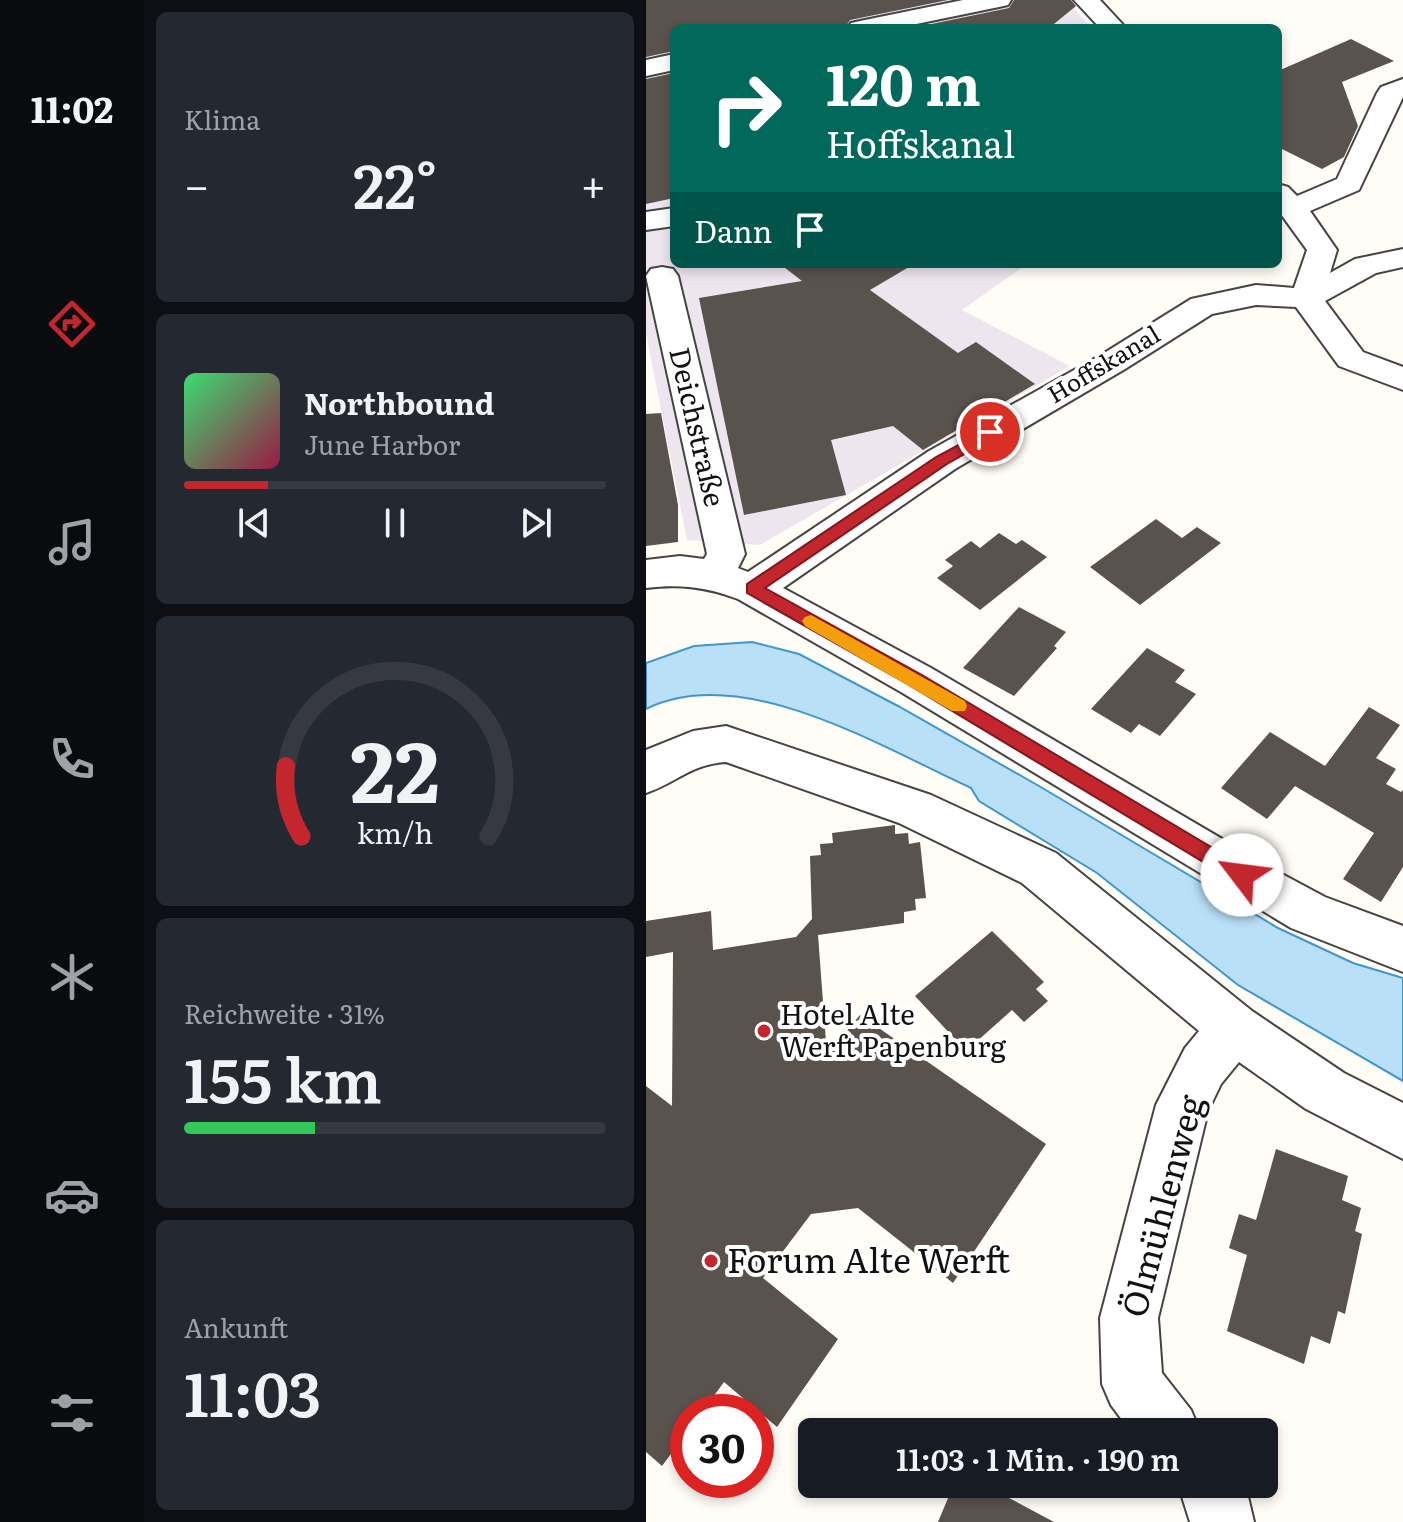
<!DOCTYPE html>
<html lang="de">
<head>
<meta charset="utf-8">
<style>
	body { margin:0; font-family:Literata,serif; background:#242831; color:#f1f3f6; height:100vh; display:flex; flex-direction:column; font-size:30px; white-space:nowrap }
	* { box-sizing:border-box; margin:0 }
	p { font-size:26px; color:#9ea1a6 }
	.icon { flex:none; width:44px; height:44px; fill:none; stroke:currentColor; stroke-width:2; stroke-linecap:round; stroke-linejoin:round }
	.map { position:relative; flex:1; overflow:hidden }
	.sheet { display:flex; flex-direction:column; gap:12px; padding:12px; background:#0d0f14; width:502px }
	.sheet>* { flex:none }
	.guide { position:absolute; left:24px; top:24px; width:612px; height:244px; border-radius:12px; box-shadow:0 4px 12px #0003; background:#00695c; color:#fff; overflow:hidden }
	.speed { position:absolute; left:24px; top:1394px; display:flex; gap:16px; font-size:40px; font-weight:700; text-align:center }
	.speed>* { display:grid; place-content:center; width:104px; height:104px; border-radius:50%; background:#171b24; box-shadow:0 4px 12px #0003; line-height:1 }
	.speed .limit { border:12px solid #d22; background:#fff; color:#111 }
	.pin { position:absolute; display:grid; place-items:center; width:68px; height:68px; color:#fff; margin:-34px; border:4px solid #fff; border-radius:50%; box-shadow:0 2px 8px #0007 }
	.me { position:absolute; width:88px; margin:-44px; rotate:300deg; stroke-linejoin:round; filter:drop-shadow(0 0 6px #0008) }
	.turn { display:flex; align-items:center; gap:28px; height:168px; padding:0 24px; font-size:36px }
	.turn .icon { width:104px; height:104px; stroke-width:2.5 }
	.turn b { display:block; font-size:56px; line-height:68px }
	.then { display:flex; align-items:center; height:76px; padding:0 24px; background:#0003; gap:16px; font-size:30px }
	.big { font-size:60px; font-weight:600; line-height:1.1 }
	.sheet .tile { flex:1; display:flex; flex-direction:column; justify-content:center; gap:12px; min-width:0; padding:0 28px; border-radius:12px; background:#242831 }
	.sheet .dial { align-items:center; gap:0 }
	.dial svg { height:208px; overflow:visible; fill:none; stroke:#363941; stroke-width:7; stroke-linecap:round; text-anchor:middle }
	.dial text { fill:#f1f3f6; stroke:none }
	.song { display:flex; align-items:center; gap:24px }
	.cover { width:96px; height:96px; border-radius:12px; background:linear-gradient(135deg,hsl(140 70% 55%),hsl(340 70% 35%)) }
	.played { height:8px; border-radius:4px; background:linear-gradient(90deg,#c4262e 20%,#363941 20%) }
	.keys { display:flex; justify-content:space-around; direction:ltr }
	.heat { display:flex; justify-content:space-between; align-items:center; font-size:44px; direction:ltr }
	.charge { height:12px; border-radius:6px; background:linear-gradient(90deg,#34c759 31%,#363941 0) }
	.trip { position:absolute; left:152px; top:1418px; width:480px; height:80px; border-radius:12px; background:#171b24; box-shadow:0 4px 12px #0003; font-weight:600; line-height:80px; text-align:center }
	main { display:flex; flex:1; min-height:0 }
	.dock { display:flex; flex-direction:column; width:144px; justify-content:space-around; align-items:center; background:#090b0e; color:#9ea1a6 }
	.dock .icon { width:56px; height:56px }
	.dock .selected { color:#c4262e }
	.dock b { font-size:36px; color:#f1f3f6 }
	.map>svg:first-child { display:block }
</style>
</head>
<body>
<main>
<nav class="dock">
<b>11:02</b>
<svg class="icon selected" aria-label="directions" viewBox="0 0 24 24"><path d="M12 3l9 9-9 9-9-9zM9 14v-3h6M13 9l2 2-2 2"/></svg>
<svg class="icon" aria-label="music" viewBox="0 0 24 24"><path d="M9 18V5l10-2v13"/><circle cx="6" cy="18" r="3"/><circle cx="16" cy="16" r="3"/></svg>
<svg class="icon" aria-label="phone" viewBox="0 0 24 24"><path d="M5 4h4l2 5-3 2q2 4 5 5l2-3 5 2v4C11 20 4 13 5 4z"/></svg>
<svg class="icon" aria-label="climate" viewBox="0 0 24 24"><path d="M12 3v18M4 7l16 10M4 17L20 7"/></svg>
<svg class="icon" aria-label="car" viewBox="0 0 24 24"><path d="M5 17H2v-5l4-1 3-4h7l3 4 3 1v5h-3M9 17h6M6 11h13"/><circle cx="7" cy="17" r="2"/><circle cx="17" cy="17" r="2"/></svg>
<svg class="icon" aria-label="filters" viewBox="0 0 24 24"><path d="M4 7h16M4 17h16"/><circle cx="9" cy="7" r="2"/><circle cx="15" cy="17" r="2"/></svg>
</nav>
<section class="sheet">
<div class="tile"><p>Klima</p>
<div class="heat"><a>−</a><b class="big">22°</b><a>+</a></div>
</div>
<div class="tile">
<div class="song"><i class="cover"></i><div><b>Northbound</b><p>June Harbor</p></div></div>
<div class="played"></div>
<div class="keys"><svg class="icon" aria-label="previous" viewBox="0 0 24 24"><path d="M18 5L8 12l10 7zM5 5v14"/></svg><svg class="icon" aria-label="pause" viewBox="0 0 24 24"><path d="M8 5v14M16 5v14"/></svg><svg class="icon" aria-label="next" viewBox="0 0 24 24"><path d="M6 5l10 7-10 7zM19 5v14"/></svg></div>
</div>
<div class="tile dial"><svg viewBox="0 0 100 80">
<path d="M14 69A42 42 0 1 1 86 69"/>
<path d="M14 69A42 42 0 0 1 8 42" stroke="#c4262e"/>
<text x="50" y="56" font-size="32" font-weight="700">22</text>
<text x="50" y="72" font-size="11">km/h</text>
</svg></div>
<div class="tile"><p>Reichweite · 31%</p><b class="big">155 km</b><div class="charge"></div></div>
<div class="tile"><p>Ankunft</p><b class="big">11:03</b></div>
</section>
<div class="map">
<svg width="757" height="1522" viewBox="0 0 757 1522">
	<rect width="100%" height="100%" fill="#fffdf5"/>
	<path fill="#eee6ef" d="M0 0H420L446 28H28V264H381L316 310 424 366 114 545 41 540 0 334Z"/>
	<path fill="#b9e0f7" stroke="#3f96cf" stroke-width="2" d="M106 642 153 654 252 706 393 786 632 928 707 963 757 978V1081L592 985 451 873 333 801 325 788C237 748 96 661 0 709V663L48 646Z"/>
	<path fill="#5a524d" d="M0 0H302L204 20 199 28H28V51L0 57Z
		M368 0H425L430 6 403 28H266L363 8Z
		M705 39 748 61 696 82 712 126 698 157 676 169 632 147V71Z
		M28 73V198L0 204V79Z
		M134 264H268L224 290 312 353 330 342 389 384 277 450 247 426 185 440 200 495 98 515 53 298 156 281Z
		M15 413 32 505V542L0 546V414Z
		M510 519 536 538 551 527 575 543 494 605 444 567Z
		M353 533 370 544 376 540 401 557 334 610 291 578 307 566 299 560 325 541 334 548Z
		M373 607 420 632 408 646 411 648 368 696 317 668Z
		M501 648 539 670 529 682 550 694 514 736 493 724 485 733 445 709Z
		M723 707 754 725 730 758 750 769 740 784 755 792 757 790V867L735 902 697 879 728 833 649 786 621 819 575 788 624 732 679 766Z
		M249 825V834L262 833 263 844 274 842 280 898 269 899 270 910 258 912V923L172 935 181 1055 214 1015 400 1144 307 1283 212 1208 165 1214 117 1278 192 1339 131 1427 78 1382 56 1412H42V1431L16 1466 0 1452V1086L26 1106 27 952 0 957V921L65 911 67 950 150 937 166 919 164 856 175 855 174 844 187 843 186 833Z
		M346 931 398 982 390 989 402 1001 378 1022 366 1010 320 1051 269 996Z
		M630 1149 702 1176 696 1200 715 1208 709 1231 716 1234 699 1314 692 1311 684 1344 665 1336 658 1364 581 1331 601 1255 583 1248 593 1214 610 1220Z
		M308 1484H337L408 1522H292Z"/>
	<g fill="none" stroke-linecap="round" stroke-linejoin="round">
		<g stroke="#444" stroke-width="4">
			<path id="minor" d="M317 0H365L362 5 353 7 251 28H202L205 23 214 21Z
				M428 0H454L480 28H454Z
				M28 54V70L0 76V60Z
				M757 79V97L713 190 664 211 691 250 684 273 709 259 757 249V267L730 273 679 301 717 352 757 367V390L693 366 650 307 610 305 566 314 479 369 309 469 137 588 285 668 636 874 679 897 757 926V972L645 928 255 692 92 599C60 587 34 584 0 588V560L34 556 58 559 61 554 0 276 5 269 16 267 27 269 32 276 99 554 92 568 102 572 283 451 455 355 545 299 610 285 648 288 661 250 632 210V184L642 187 651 196 691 179 731 93 735 87Z
				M28 208V226L0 230V212Z
				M80 726 285 795 410 853 606 1011 698 1073 757 1103V1159L660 1109 593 1062 575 1084 562 1111 512 1318 516 1373 545 1410 554 1432H485L465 1405 456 1384 454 1318 510 1105 539 1048 553 1031 376 883 253 823 80 762C43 765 32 782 0 793V750L47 731Z
				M532 1484H599L608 1522H544Z"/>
		</g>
		<use href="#minor" fill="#fff" fill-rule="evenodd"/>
	</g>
	<path fill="#c4262e" stroke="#7f191e" stroke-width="2" d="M344 428 350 429V436L301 464 119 588 276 675 602 869 605 875 602 881 596 884 589 881 263 685 101 593V584L290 457Z"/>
	<path fill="#f59e0b" d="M165 615 319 701 321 706 319 711H306L159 626 156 621 159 617Z"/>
	<g fill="#c4262e" stroke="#fff" stroke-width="3">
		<circle cx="118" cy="1031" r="8"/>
		<circle cx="65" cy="1261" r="8"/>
	</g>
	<g text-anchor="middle" stroke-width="8" stroke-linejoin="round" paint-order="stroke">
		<g font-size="24" fill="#111" stroke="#fff">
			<text transform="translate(458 365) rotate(-31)" y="8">Hoffskanal</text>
		</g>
		<g font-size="28" fill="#111" stroke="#fff">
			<text transform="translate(51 427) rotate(77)" y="10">Deichstraße</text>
		</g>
		<g font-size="28" fill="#111" stroke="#fff" text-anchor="start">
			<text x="134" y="1025">Hotel Alte<tspan x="134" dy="32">Werft Papenburg</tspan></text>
		</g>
		<g font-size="34" fill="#111" stroke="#fff">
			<text transform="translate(517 1206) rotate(-75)" y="12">Ölmühlenweg</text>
		</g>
		<g font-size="34" fill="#111" stroke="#fff" text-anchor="start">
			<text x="81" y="1273">Forum Alte Werft</text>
		</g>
	</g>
</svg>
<div class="speed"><div class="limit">30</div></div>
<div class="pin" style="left:344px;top:432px;background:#d93025"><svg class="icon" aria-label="arrive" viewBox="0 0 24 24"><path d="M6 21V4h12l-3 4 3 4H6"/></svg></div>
<svg class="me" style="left:596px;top:875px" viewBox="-20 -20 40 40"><circle r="19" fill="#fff"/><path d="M0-13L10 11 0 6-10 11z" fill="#c4262e"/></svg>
<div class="trip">11:03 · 1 Min. · 190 m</div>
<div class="guide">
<div class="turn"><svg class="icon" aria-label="right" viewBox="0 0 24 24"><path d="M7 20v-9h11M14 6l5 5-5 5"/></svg><div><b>120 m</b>Hoffskanal</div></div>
<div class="then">Dann<svg class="icon" aria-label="arrive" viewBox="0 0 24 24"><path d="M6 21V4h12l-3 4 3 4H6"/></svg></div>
</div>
</div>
</main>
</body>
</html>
